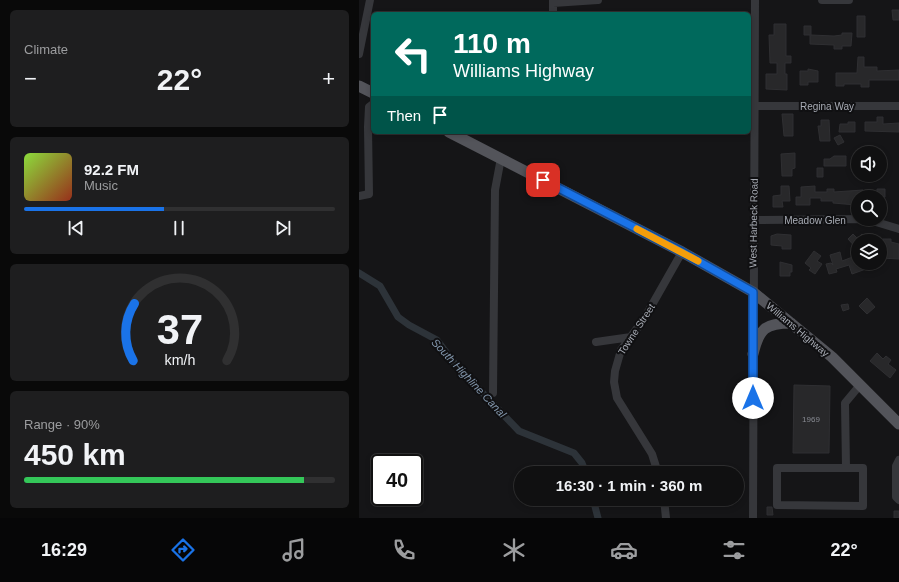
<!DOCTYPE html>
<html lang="en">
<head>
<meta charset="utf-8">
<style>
	body { margin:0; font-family:Helvetica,sans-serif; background:#1e1e1f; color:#f1f3f6; height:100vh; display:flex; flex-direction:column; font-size:15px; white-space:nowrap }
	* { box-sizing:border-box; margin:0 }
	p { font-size:13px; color:#9c9d9f }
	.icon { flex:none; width:22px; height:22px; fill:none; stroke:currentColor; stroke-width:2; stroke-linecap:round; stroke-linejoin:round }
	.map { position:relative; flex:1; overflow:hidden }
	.sheet { display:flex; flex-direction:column; gap:10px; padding:10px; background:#090909; width:359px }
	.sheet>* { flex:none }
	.guide { position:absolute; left:12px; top:12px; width:380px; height:122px; border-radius:6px; box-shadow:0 2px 6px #0003,0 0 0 1px #303031; background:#00695c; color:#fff; overflow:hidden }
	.fabs { position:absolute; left:492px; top:146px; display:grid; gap:8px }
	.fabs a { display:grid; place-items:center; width:36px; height:36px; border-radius:50%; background:#101011; box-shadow:0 2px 6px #0003,0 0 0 1px #303031; font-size:20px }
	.speed { position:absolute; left:12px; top:454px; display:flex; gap:8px; font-size:20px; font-weight:700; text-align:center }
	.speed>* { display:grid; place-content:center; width:52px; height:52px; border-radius:50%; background:#101011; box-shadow:0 2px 6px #0003,0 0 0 1px #303031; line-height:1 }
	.speed .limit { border:2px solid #111; border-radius:6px; background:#fff; color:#111 }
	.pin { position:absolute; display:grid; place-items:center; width:34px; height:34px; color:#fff; margin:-17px; border-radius:8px; box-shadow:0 2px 6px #0006 }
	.me { position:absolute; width:44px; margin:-22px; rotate:0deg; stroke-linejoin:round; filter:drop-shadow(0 0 3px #0008) }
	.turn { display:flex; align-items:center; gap:14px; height:84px; padding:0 16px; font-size:18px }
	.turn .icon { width:52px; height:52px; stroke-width:2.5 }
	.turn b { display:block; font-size:28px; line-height:34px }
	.then { display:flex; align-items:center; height:38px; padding:0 16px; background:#0003; gap:8px; font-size:15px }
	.big { font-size:30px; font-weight:600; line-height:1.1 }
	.sheet .tile { flex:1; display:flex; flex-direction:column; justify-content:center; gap:6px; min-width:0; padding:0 14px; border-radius:6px; background:#1e1e1f }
	.sheet .dial { align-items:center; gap:0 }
	.dial svg { height:104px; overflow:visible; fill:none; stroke:#303031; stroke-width:7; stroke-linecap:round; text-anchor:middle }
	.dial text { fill:#f1f3f6; stroke:none }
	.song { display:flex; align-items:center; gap:12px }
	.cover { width:48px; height:48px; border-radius:6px; background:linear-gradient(135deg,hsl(90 70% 55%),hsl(10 70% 35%)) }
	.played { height:4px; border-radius:2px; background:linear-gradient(90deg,#1a73e8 45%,#303031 45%) }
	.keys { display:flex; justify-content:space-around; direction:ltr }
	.heat { display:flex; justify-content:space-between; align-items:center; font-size:22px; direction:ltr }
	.charge { height:6px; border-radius:3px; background:linear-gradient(90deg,#34c759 90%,#303031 0) }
	.trip { position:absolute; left:155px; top:466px; width:230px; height:40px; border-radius:20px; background:#101011; box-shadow:0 2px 6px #0003,0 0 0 1px #303031; font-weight:600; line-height:40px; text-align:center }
	.tabs { display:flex; height:64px; justify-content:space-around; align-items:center; background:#060607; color:#9c9d9f }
	.tabs .icon { width:28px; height:28px }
	.tabs .selected { color:#1a73e8 }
	.tabs b { font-size:18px; color:#f1f3f6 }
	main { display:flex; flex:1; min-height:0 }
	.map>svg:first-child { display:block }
</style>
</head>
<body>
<main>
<section class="sheet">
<div class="tile"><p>Climate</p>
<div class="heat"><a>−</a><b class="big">22°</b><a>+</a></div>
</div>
<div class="tile">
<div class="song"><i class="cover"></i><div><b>92.2 FM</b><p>Music</p></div></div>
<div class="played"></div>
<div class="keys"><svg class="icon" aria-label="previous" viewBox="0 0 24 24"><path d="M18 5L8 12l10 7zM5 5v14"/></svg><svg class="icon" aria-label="pause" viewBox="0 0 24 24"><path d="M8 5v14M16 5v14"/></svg><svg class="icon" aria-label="next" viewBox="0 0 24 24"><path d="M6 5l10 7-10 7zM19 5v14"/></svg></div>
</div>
<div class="tile dial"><svg viewBox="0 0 100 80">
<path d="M14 69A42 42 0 1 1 86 69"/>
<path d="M14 69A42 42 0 0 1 15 25" stroke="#1a73e8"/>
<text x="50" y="56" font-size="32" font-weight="700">37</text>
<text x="50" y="72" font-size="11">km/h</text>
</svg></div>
<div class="tile"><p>Range · 90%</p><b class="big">450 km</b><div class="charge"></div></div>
</section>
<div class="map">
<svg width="540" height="518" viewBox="0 0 540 518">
	<rect width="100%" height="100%" fill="#151517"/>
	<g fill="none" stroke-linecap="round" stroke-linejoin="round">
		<path stroke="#2d3339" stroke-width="7" d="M0 273 21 286 39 317 50 325 78 340 96 364 160 431 215 453 223 463 227 473
			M234 499 239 518"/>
	</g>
	<path fill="#28282a" stroke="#2f2f32" d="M533 10H540V20H534Z
		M498 16H506V37H498Z
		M415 24H427V56H432V63H426V74H428V90L407 89V74H418V63H411L410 35H415Z
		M445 26H452V35L475 36 483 35V33H493L492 46H483V49H475V45L451 44V35H445Z
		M499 57H505V67H518V71L540 70V80H510V87H502V84H485V86H477V73H498Z
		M449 69 459 71V82H449V85H441V71H449Z
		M423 114H434V136H425Z
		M518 117H524V124L540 123V132L506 131V122H518Z
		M462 120H470L471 141H461L459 126H462Z
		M489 122H496V132H480L481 124H489Z
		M481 135 485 142 479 145 475 138Z
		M436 153V168L433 169V176H423L422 154Z
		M475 156H487V166H465V159H471Z
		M458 168H464V177H458Z
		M422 186H430L431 201H423L424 207H414V196L422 195Z
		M456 186V192H468V189H475V192L504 190V192H518V189H526V197H499L497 198V205L474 203V201H462V198H451V205H437V197H442V187Z
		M418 234 432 235V249H423V246L412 245V236Z
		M494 234 499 239 503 234 509 241H499V250L489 239Z
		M524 239H532V242L540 244V259L521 258V245H524Z
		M455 251 462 256 458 261 463 264 456 274 450 270 452 268 446 263Z
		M481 252 483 261 499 255V263H505L507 269 493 274 490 265 477 269 478 272 470 274 467 264 472 263 474 265 471 255Z
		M421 262 433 265V272H431V276H421Z
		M508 298 516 307 508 314 500 306Z
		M489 304 490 309 484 311 482 305Z
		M518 353 524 359 527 356 532 360 529 364 537 370 531 378 511 361Z
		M435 385 471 386 470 453H434Z
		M408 507H413L414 515H408Z
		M535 511H540V518H535Z"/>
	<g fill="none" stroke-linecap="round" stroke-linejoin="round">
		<path stroke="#36373b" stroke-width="8" d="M463 0H490
			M194 3 239 0
			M194 14V0
			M0 54 11 0
			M395 106H540
			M0 196 10 194 9 127 10 107 14 104
			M395 220 507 219 540 229
			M237 342 272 337
			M134 393 136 190 142 158
			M540 460 537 466V497L540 500
			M487 468H504V506L418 505V468H487L486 403 501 385
			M299 473 293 454 258 398 255 382 256 371 262 350 285 319 323 252
			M305 499 307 518
			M394 518 396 0"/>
		<path stroke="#53545a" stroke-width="11" d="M0 86 14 93
			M90 132 323 252 394 292 473 357 540 424
			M394 354C400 329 406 323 432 323"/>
	</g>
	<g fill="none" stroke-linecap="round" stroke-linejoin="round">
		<g stroke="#114b97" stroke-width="10">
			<path id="route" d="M184 180 323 252 394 292V398"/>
		</g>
		<use href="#route" stroke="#1a73e8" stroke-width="7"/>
		<path stroke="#f59e0b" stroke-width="7" d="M278 229 339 261"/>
	</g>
	<g text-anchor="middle" stroke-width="4" stroke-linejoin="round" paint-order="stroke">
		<g font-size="8" fill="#878a92">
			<text x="452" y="422">1969</text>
		</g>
		<g font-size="10" fill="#a8acb5" stroke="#101012">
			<text x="468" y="110">Regina Way</text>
			<text x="456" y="224">Meadow Glen</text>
			<text transform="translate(394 223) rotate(-89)" y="4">West Harbeck Road</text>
			<text transform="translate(277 329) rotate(-57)" y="4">Towne Street</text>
			<text transform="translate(439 329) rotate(40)" y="4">Williams Highway</text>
		</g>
		<g font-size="11" font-style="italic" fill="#8397ad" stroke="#101012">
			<text transform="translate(110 378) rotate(47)" y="4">South Highline Canal</text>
		</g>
	</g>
</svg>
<div class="fabs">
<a><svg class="icon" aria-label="sound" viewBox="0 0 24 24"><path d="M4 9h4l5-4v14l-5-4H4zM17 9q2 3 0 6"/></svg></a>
<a><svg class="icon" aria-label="search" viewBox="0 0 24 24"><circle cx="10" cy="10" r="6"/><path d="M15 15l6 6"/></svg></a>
<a><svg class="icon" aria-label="layers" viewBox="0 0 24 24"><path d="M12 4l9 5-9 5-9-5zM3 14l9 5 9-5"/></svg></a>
</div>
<div class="speed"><div class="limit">40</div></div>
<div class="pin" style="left:184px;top:180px;background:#d93025"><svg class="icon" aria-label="arrive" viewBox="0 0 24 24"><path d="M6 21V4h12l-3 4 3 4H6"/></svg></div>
<svg class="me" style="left:394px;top:398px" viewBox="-20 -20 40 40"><circle r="19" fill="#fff"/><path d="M0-13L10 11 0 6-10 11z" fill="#1a73e8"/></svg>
<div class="trip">16:30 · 1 min · 360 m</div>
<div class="guide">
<div class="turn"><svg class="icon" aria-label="left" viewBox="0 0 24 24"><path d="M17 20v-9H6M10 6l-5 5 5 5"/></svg><div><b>110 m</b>Williams Highway</div></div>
<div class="then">Then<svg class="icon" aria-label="arrive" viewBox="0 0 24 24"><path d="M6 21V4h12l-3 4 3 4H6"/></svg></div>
</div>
</div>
</main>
<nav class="tabs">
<b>16:29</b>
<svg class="icon selected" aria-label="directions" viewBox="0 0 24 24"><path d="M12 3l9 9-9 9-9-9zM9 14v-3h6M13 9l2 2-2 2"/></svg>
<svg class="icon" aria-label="music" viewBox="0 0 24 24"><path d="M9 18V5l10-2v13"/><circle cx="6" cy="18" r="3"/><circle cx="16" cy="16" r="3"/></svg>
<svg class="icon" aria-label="phone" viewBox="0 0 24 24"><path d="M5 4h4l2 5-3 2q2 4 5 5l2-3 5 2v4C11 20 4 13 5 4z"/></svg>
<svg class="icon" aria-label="climate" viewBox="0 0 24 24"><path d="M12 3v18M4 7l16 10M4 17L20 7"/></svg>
<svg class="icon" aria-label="car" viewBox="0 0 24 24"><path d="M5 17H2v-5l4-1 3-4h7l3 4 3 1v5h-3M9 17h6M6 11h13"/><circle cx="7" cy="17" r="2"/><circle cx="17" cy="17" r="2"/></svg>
<svg class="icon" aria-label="filters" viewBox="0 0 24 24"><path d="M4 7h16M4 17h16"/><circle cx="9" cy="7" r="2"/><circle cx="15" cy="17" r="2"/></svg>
<b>22°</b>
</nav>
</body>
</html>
